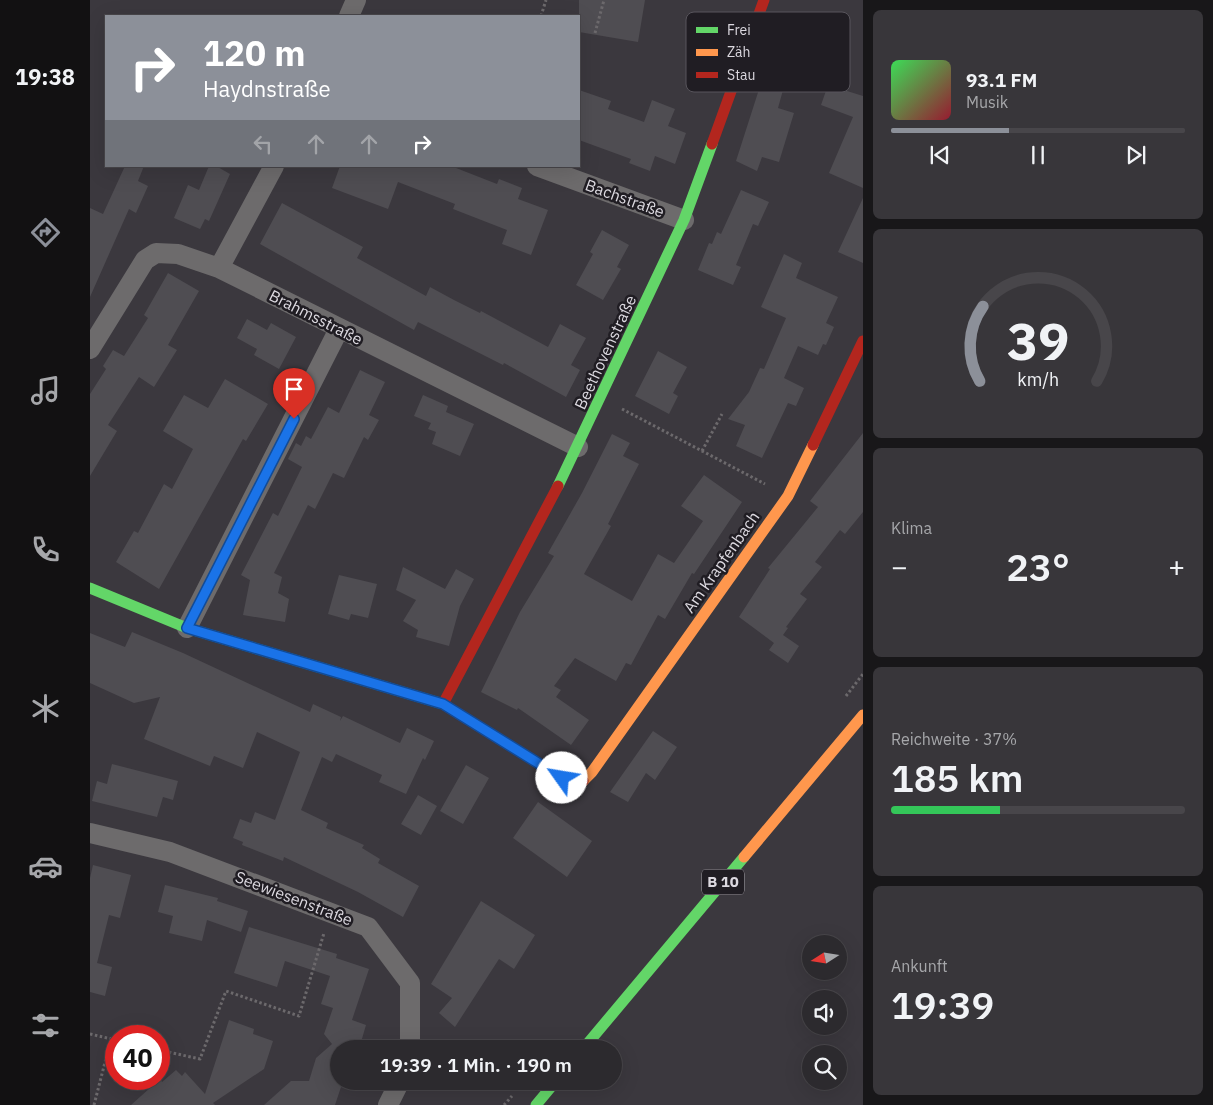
<!DOCTYPE html>
<html lang="de">
<head>
<meta charset="utf-8">
<style>
	body { margin:0; font-family:"IBM Plex Sans",sans-serif; background:#38363a; color:#f1f3f6; height:100vh; display:flex; flex-direction:column; font-size:19px; white-space:nowrap }
	* { box-sizing:border-box; margin:0 }
	p { font-size:16px; color:#a6a7aa }
	.icon { flex:none; width:28px; height:28px; fill:none; stroke:currentColor; stroke-width:2; stroke-linecap:round; stroke-linejoin:round }
	.map { position:relative; flex:1; overflow:hidden }
	.details { display:flex; flex-direction:column; gap:10px; padding:10px; background:#181719; width:350px }
	.details>* { flex:none }
	.top-card { position:absolute; left:15px; top:15px; width:475px; height:152px; border-radius:0px; box-shadow:0 5px 20px #0002,0 0 0 1px #48464a; background:#8c9099; color:#fff; overflow:hidden }
	.needle { width:32px; rotate:258deg }
	.tools { position:absolute; left:712px; top:935px; display:grid; gap:10px }
	.tools a { display:grid; place-items:center; width:45px; height:45px; border-radius:50%; background:#2c2a2e; box-shadow:0 5px 20px #0002,0 0 0 1px #48464a; font-size:25px }
	.speed { position:absolute; left:15px; top:1025px; display:flex; gap:10px; font-size:25px; font-weight:700; text-align:center }
	.speed>* { display:grid; place-content:center; width:65px; height:65px; border-radius:50%; background:#2c2a2e; box-shadow:0 5px 20px #0002,0 0 0 1px #48464a; line-height:1 }
	.speed .limit { border:8px solid #d22; background:#fff; color:#111 }
	.pin { position:absolute; display:grid; place-items:center; width:42px; height:42px; color:#fff; margin:-51px -21px; border-radius:50% 50% 50% 0; rotate:-45deg; box-shadow:0 0 5px #0007 }
	.pin .icon { rotate:45deg }
	.me { position:absolute; width:55px; margin:-28px; rotate:302deg; stroke-linejoin:round; filter:drop-shadow(0 0 4px #0008) }
	.turn { display:flex; align-items:center; gap:18px; height:105px; padding:0 15px; font-size:22px }
	.turn .icon { width:65px; height:65px; stroke-width:2.5 }
	.turn b { display:block; font-size:35px; line-height:42px }
	.lanes { display:flex; align-items:center; height:48px; padding:0 15px; background:#0003; justify-content:center; gap:25px; direction:ltr }
	.lanes .off { opacity:.35 }
	.big { font-size:38px; font-weight:600; line-height:1.1 }
	.details .widget { flex:1; display:flex; flex-direction:column; justify-content:center; gap:8px; min-width:0; padding:0 18px; border-radius:8px; background:#38363a }
	.details .dial { align-items:center; gap:0 }
	.dial svg { height:130px; overflow:visible; fill:none; stroke:#48464a; stroke-width:7; stroke-linecap:round; text-anchor:middle }
	.dial text { fill:#f1f3f6; stroke:none }
	.song { display:flex; align-items:center; gap:15px }
	.cover { width:60px; height:60px; border-radius:8px; background:linear-gradient(135deg,hsl(130 70% 55%),hsl(350 70% 35%)) }
	.played { height:5px; border-radius:2px; background:linear-gradient(90deg,#8c9099 40%,#48464a 40%) }
	.keys { display:flex; justify-content:space-around; direction:ltr }
	.heat { display:flex; justify-content:space-between; align-items:center; font-size:28px; direction:ltr }
	.charge { height:8px; border-radius:4px; background:linear-gradient(90deg,#34c759 37%,#48464a 0) }
	.trip { position:absolute; left:240px; top:1040px; width:292px; height:50px; border-radius:25px; background:#2c2a2e; box-shadow:0 5px 20px #0002,0 0 0 1px #48464a; font-weight:600; line-height:50px; text-align:center }
	main { display:flex; flex:1; min-height:0 }
	.menu { display:flex; flex-direction:column; width:90px; justify-content:space-around; align-items:center; background:#121112; color:#a6a7aa }
	.menu .icon { width:35px; height:35px }
	.menu .on { color:#8c9099 }
	.menu b { font-size:22px; color:#f1f3f6 }
	.map>svg:first-child { display:block }
</style>
</head>
<body>
<main>
<nav class="menu">
<b>19:38</b>
<svg class="icon on" aria-label="directions" viewBox="0 0 24 24"><path d="M12 3l9 9-9 9-9-9zM9 14v-3h6M13 9l2 2-2 2"/></svg>
<svg class="icon" aria-label="music" viewBox="0 0 24 24"><path d="M9 18V5l10-2v13"/><circle cx="6" cy="18" r="3"/><circle cx="16" cy="16" r="3"/></svg>
<svg class="icon" aria-label="phone" viewBox="0 0 24 24"><path d="M5 4h4l2 5-3 2q2 4 5 5l2-3 5 2v4C11 20 4 13 5 4z"/></svg>
<svg class="icon" aria-label="climate" viewBox="0 0 24 24"><path d="M12 3v18M4 7l16 10M4 17L20 7"/></svg>
<svg class="icon" aria-label="car" viewBox="0 0 24 24"><path d="M5 17H2v-5l4-1 3-4h7l3 4 3 1v5h-3M9 17h6M6 11h13"/><circle cx="7" cy="17" r="2"/><circle cx="17" cy="17" r="2"/></svg>
<svg class="icon" aria-label="filters" viewBox="0 0 24 24"><path d="M4 7h16M4 17h16"/><circle cx="9" cy="7" r="2"/><circle cx="15" cy="17" r="2"/></svg>
</nav>
<div class="map">
<svg width="773" height="1105" viewBox="0 0 773 1105">
	<rect width="100%" height="100%" fill="#3b383e"/>
	<path fill="#4f4d52" d="M489 0H555L548 42 489 32Z
		M671 56 700 65 688 108 704 113 689 162 672 157 667 171 646 161 672 80 664 77Z
		M738 85 773 96V188L739 173 763 117 731 105Z
		M489 90 521 101 518 109 554 122 562 100 585 109 578 126 596 133 585 164 565 156 560 171 539 163 541 159 489 140Z
		M35 166H54L48 181 58 186 46 213 39 209 0 297V208L13 214Z
		M119 166H126L140 174 119 221 115 219 110 229 84 218 98 185 109 190Z
		M250 166H361L407 184 409 179 432 188 428 199 458 210 441 255 412 244 417 230 363 209 365 204 308 182 298 209 242 188Z
		M651 190 679 202 668 226 663 224 646 265 651 267 643 285 608 270 619 243 622 244 627 232 631 234Z
		M773 198V263L748 252Z
		M192 203 273 247 267 258 336 296 340 287 364 300 390 313 391 311 458 347 470 324 496 338 481 365 490 370 476 397 414 363 413 365 328 322 324 330 170 244Z
		M512 230 539 245 527 267 531 269 513 300 486 285 503 254 500 252Z
		M694 254 712 263 706 278 748 297 736 323 744 327 736 345 733 344 728 355 708 346 694 378 714 388 706 406 698 403 672 458 646 446 655 425 638 419 659 392 670 368 674 369 696 318 671 307Z
		M78 273 109 291 78 345 87 350 64 387 49 377 18 425 27 431 0 476V394L16 369 13 366 23 350 34 356 58 318 54 315Z
		M157 319 177 330 181 323 206 337 189 369 164 355 167 349 147 338Z
		M568 351 597 367 583 393 588 396 579 414 545 396Z
		M270 370 295 382 279 415 289 420 278 440 274 437 254 478 243 473 225 509 218 505 184 573 192 577 188 593 199 599 195 622 153 615 160 580 151 575 183 513 188 516 212 467 198 459 206 443 211 446 216 436 221 439 238 407 249 413Z
		M135 379 178 404 156 441 153 439 69 589 26 562 44 531 48 533 74 484 82 489 103 449 73 431 94 395 118 408Z
		M333 395 358 406 356 412 384 424 370 456 342 444 346 432 338 429 341 423 324 416Z
		M773 433V512L755 534 750 530 725 562 732 567 710 594 717 599 696 627 698 628 693 635 709 646 698 663 679 650 684 643 649 617 680 569 678 568 728 507 720 501Z
		M522 434 540 443 533 456 549 464 518 524 521 526 494 574 542 601 568 554 584 563 613 521 591 506 614 475 652 502 604 574 602 573 575 619 568 615 541 665 536 663 526 681 485 658 464 686 471 690 466 697 499 720 481 745 428 708 427 710 391 692 430 612 464 556 458 553 492 493Z
		M313 567 355 589 366 569 384 579 370 606 359 646 326 637 328 630 313 621 326 600 306 590Z
		M249 575 287 584 278 618 261 614 259 620 238 614Z
		M42 632 93 653 220 712 223 704 251 717 250 721 253 716 310 743 317 728 344 741 335 760 333 758 316 794 289 782 292 775 246 754 242 762 232 757 211 810 238 823 236 828 274 845 272 848 290 859 288 863 329 886 313 917 268 892 194 857 193 861 152 845 153 842 143 838 150 819 161 823 165 812 185 820 210 752 167 732 153 768 124 756 120 766 54 739 70 697 44 703 0 683V633L35 647Z
		M563 731 587 747 565 780 556 773 538 802 520 792Z
		M22 764 88 781 83 800 73 797 67 817 2 801 7 781 17 784Z
		M376 765 399 778 373 824 350 811Z
		M328 795 347 806 331 835 311 824Z
		M448 802 502 841 477 877 423 838Z
		M3 865 41 875 30 918 19 915 7 963 22 967 15 996 0 992V878Z
		M75 885 128 898 127 901 158 911 151 932 117 920 112 941 79 933 83 916 68 912Z
		M391 901 445 935 424 969 409 959 365 1027 349 1013 362 998 341 984Z
		M159 927 247 954 246 958 279 969 262 1020 276 1025 269 1049H249V1081H253L245 1105H174L201 1081H219L226 1058 242 1044 234 1034 243 1008 231 1004 240 976 195 961 187 987 144 973Z
		M139 1020 164 1029 163 1034 183 1041 174 1069 123 1103 125 1105H41L70 1079 72 1082 86 1070 92 1076 95 1072 115 1094Z"/>
	<g fill="none" stroke-linecap="round" stroke-linejoin="round">
		<path stroke="#6c696c" stroke-width="3" stroke-dasharray="2.5 2.5" stroke-linecap="butt" d="M451 16 456 0
			M505 33 514 0
			M532 409 675 484
			M612 451 632 414
			M756 696 773 674
			M0 1034 26 1040
			M69 1050 110 1059 136 991 209 1016 234 933
			M4 1105 21 1039
			M414 1105 422 1096"/>
		<path stroke="#6d6b6c" stroke-width="20" d="M259 16 266 0
			M447 166 594 220
			M129 268 184 166
			M0 349 55 260 66 253 88 254 129 268 488 447
			M97 628 249 329
			M0 833 80 852 278 927 320 983V1049
			M298 1105 310 1081"/>
		<path stroke="#63d668" stroke-width="11" d="M468 486 594 220 622 144
			M0 588 97 628 353 704
			M493 1049 654 857
			M446 1105 466 1081"/>
		<path stroke="#ff974d" stroke-width="11" d="M493 781 502 772 698 496 723 445
			M654 857 773 715"/>
		<path stroke="#b3261e" stroke-width="11" d="M622 144 674 0
			M723 445 773 341
			M353 704 472 778 488 783 493 781
			M353 704 468 486"/>
	</g>
	<g fill="none" stroke-linecap="round" stroke-linejoin="round">
		<g stroke="#114b97" stroke-width="12">
			<path id="route" d="M204 419 97 628 353 704 472 778"/>
		</g>
		<use href="#route" stroke="#1a73e8" stroke-width="9"/>
	</g>
	<g text-anchor="middle" stroke-width="5" stroke-linejoin="round" paint-order="stroke">
		<rect fill="#201d23" stroke="#a4a1a7" stroke-width="1" x="612" y="869.5" width="42" height="25" rx="4"/>
		<g font-size="15" font-weight="bold" fill="#dcd9e0">
			<text x="633" y="887">B 10</text>
		</g>
		<g font-size="16" fill="#dcd9e0" stroke="#201d23">
			<text transform="translate(535 198) rotate(20)" y="6">Bachstraße</text>
			<text transform="translate(226 317) rotate(27)" y="6">Brahmsstraße</text>
			<text transform="translate(515 352) rotate(-65)" y="6">Beethovenstraße</text>
			<text transform="translate(631 562) rotate(-55)" y="6">Am Krapfenbach</text>
			<text transform="translate(204 898) rotate(21)" y="6">Seewiesenstraße</text>
		</g>
	</g>
	<rect x="596" y="12" width="164" height="80" rx="8" fill="#201d23" stroke="#58555c" stroke-width="1"/>
	<rect x="606" y="27" width="22" height="6" fill="#63d668"/>
	<rect x="606" y="49" width="22" height="7" fill="#ff974d"/>
	<rect x="606" y="72" width="22" height="6" fill="#b3261e"/>
	<g font-size="14" fill="#dcd9e0">
		<text x="637" y="35">Frei</text>
		<text x="637" y="57">Zäh</text>
		<text x="637" y="80">Stau</text>
	</g>
</svg>
<div class="tools">
<a><svg class="needle" viewBox="-14 -14 28 28"><path d="M0-13l5 13h-10z" fill="#e53935"/><path d="M0 13l5-13h-10z" fill="#a6a7aa"/></svg></a>
<a><svg class="icon" aria-label="sound" viewBox="0 0 24 24"><path d="M4 9h4l5-4v14l-5-4H4zM17 9q2 3 0 6"/></svg></a>
<a><svg class="icon" aria-label="search" viewBox="0 0 24 24"><circle cx="10" cy="10" r="6"/><path d="M15 15l6 6"/></svg></a>
</div>
<div class="speed"><div class="limit">40</div></div>
<div class="pin" style="left:204px;top:419px;background:#d93025"><svg class="icon" aria-label="arrive" viewBox="0 0 24 24"><path d="M6 21V4h12l-3 4 3 4H6"/></svg></div>
<svg class="me" style="left:472px;top:778px" viewBox="-20 -20 40 40"><circle r="19" fill="#fff"/><path d="M0-13L10 11 0 6-10 11z" fill="#1a73e8"/></svg>
<div class="trip">19:39 · 1 Min. · 190 m</div>
<div class="top-card">
<div class="turn"><svg class="icon" aria-label="right" viewBox="0 0 24 24"><path d="M7 20v-9h11M14 6l5 5-5 5"/></svg><div><b>120 m</b>Haydnstraße</div></div>
<div class="lanes"><svg class="icon off" aria-label="left" viewBox="0 0 24 24"><path d="M17 20v-9H6M10 6l-5 5 5 5"/></svg><svg class="icon off" aria-label="ahead" viewBox="0 0 24 24"><path d="M12 20V5M6 11l6-6 6 6"/></svg><svg class="icon off" aria-label="ahead" viewBox="0 0 24 24"><path d="M12 20V5M6 11l6-6 6 6"/></svg><svg class="icon" aria-label="right" viewBox="0 0 24 24"><path d="M7 20v-9h11M14 6l5 5-5 5"/></svg></div>
</div>
</div>
<section class="details">
<div class="widget">
<div class="song"><i class="cover"></i><div><b>93.1 FM</b><p>Musik</p></div></div>
<div class="played"></div>
<div class="keys"><svg class="icon" aria-label="previous" viewBox="0 0 24 24"><path d="M18 5L8 12l10 7zM5 5v14"/></svg><svg class="icon" aria-label="pause" viewBox="0 0 24 24"><path d="M8 5v14M16 5v14"/></svg><svg class="icon" aria-label="next" viewBox="0 0 24 24"><path d="M6 5l10 7-10 7zM19 5v14"/></svg></div>
</div>
<div class="widget dial"><svg viewBox="0 0 100 80">
<path d="M14 69A42 42 0 1 1 86 69"/>
<path d="M14 69A42 42 0 0 1 16 23" stroke="#8c9099"/>
<text x="50" y="56" font-size="32" font-weight="700">39</text>
<text x="50" y="72" font-size="11">km/h</text>
</svg></div>
<div class="widget"><p>Klima</p>
<div class="heat"><a>−</a><b class="big">23°</b><a>+</a></div>
</div>
<div class="widget"><p>Reichweite · 37%</p><b class="big">185 km</b><div class="charge"></div></div>
<div class="widget"><p>Ankunft</p><b class="big">19:39</b></div>
</section>
</main>
</body>
</html>
